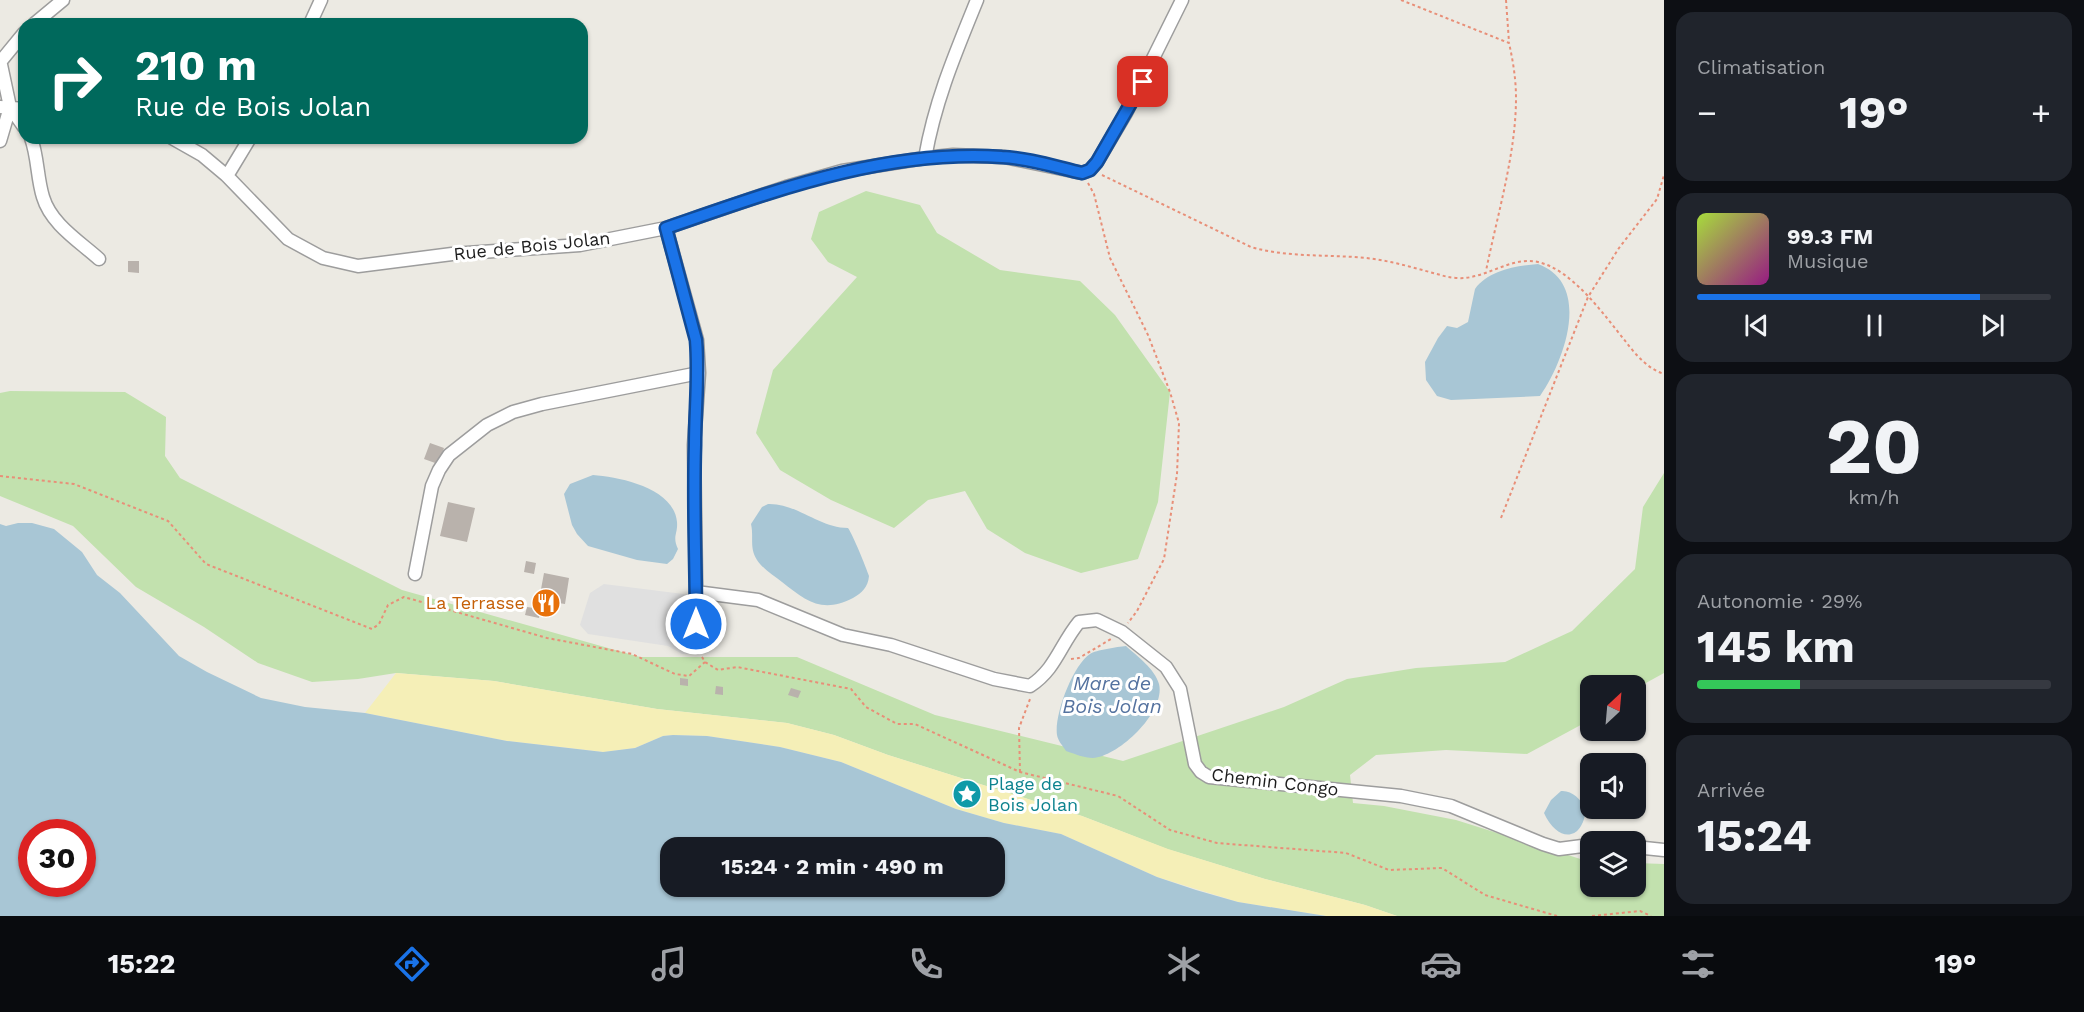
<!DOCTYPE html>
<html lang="fr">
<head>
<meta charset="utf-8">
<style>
	body { margin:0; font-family:"Work Sans",sans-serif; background:#20242c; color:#f1f3f6; height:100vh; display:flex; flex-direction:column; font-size:22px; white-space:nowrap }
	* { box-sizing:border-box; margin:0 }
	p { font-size:20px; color:#9ea1a6 }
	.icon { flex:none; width:33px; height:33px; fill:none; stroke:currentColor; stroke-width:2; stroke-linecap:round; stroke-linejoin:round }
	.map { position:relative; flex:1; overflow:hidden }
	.details { display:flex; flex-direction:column; gap:12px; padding:12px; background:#0d0f14; width:420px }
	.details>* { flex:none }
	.hud { position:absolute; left:18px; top:18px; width:570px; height:126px; border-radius:18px; box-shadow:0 2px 4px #0004; background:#00695c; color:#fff; overflow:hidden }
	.needle { width:39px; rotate:26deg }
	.buttons { position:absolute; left:1580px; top:675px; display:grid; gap:12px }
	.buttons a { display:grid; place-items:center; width:66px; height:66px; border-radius:12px; background:#171b24; box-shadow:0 2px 4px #0004; font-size:30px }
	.speed { position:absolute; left:18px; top:819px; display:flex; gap:12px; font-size:30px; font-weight:700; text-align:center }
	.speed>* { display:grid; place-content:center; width:78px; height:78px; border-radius:50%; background:#171b24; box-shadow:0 2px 4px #0004; line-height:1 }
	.speed .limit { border:9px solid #d22; background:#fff; color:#111 }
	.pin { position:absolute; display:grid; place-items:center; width:51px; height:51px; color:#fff; margin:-26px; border-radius:12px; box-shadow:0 3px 9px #0006 }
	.me { position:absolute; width:66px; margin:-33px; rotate:0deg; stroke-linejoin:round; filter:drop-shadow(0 0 4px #0008) }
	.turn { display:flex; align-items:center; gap:21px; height:126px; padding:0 18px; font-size:27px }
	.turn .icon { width:78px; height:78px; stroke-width:2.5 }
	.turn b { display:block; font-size:42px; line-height:51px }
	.big { font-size:45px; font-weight:700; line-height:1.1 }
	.details .tile { flex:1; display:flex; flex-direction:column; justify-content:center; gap:9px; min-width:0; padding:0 21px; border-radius:18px; background:#20242c }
	.details .dial { align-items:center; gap:0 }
	.dial b { font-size:78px; line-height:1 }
	.song { display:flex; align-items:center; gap:18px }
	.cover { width:72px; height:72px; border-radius:9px; background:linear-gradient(135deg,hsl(80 70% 55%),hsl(310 70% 35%)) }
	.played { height:6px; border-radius:3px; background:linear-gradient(90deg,#1a73e8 80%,#363941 80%) }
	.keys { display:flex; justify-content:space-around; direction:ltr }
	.heat { display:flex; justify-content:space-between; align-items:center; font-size:33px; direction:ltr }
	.charge { height:9px; border-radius:4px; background:linear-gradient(90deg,#34c759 29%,#363941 0) }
	.trip { position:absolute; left:660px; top:837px; width:345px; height:60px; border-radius:18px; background:#171b24; box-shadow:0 2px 4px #0004; font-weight:700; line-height:60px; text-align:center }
	.dock { display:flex; height:96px; justify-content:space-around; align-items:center; background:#090b0e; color:#9ea1a6 }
	.dock .icon { width:42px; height:42px }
	.dock .on { color:#1a73e8 }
	.dock b { font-size:27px; color:#f1f3f6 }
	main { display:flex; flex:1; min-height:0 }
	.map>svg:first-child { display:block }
</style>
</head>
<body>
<main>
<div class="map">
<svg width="1664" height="916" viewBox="0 0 1664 916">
	<rect width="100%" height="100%" fill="#eceae3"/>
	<path fill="#c2e1ae" d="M866 191 920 205 937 233 1000 270 1080 281 1115 315 1170 392 1158 502 1138 559 1081 573 1025 553 987 529 965 491 928 500 894 528 831 500 780 470 756 433 773 370 857 277 828 262 811 239 819 212Z
		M10 391 125 392 166 417 165 456 180 478 402 590 640 657H797L935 715 1123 761 1284 707 1347 679 1416 668 1505 662 1572 631 1635 569 1643 507 1664 473V673L1635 689V686H1590V720L1527 754 1446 750 1376 755 1350 775 1353 803 1384 806 1456 820 1590 862V886H1635V863L1664 864V916H1397L1365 905 1265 879 1167 849 1082 816 888 755 834 735 787 723 657 709 494 681 396 673 358 679 312 682 258 663 204 627 136 587 73 526 0 496V393Z"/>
	<path fill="#f5efb7" d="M396 673 494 681 657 709 787 723 834 735 888 755 1082 816 1168 849 1265 879 1365 905 1397 916H1326L1238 902 1157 877 1061 834 1004 823 956 809 841 762 780 747 707 736 673 735 663 736 635 748 604 752 507 741 365 713Z"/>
	<path fill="#e0e0e0" d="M604 584 707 597 708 653 682 654 668 646 588 634 580 625 590 593Z"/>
	<path fill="#a8c6d5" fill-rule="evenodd" d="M1538 264C1593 284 1564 362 1540 396L1451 400 1437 396 1426 380 1425 362 1438 338 1447 326 1457 328 1468 322 1475 289C1489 270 1516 266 1538 264Z
		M593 475C620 477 674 488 677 522 678 534 672 536 678 549L673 559 667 564 637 560 588 546 577 534 572 525 564 494 570 484Z
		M768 504C797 503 819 528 848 528 853 535 866 567 869 576 868 587 862 593 853 598 822 614 806 601 782 582 773 575 763 569 757 560 749 548 754 537 751 524L762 507Z
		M18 523H32L54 529 82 552 97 575 120 593 179 656 207 672 261 698 305 707 365 713 507 741 603 752 635 748 663 736 673 735 707 736 780 747 841 762 956 809 1004 823 1061 834 1157 877 1196 890 1238 902 1326 916H0V524L6 526ZM82 832V884H32V832ZM670 848H994V886H670Z
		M1126 646C1137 656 1155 669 1159 684 1166 712 1118 757 1093 758 1084 758 1075 754 1066 751 1063 746 1058 741 1057 735 1054 715 1073 665 1090 654 1096 650 1117 647 1126 646Z
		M1561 791C1572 790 1580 799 1586 808 1583 843 1557 842 1544 813L1551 800Z"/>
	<path fill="#b9b2ac" d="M128 261H139V273L128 272Z
		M430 443 444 448 438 464 424 459Z
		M448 502 475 508 467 542 440 536Z
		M526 561 536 563 534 574 524 572Z
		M544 573 569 578 565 604 539 600Z
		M527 607 541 609 539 618 525 615Z
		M680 678 688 679V686L680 685Z
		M716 686 723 687V695L715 694Z
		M791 688 801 691 798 698 788 695Z"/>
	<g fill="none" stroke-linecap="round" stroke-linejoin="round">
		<g stroke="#9d9d9d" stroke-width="15">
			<path id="minor" d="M34 24 63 0
				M310 24 321 0
				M0 60 10 107 24 127
				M1 61 24 33
				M0 107 24 109
				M31 138C38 157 37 178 43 197 51 224 79 241 99 259
				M172 138 202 155 227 176 288 239 323 258 358 266 452 254 580 245 666 228 786 187 842 171 925 158 953 155 1004 157 1082 173 1090 170 1097 162 1126 113 1182 0
				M0 141 10 107
				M925 158C935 101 955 54 977 0
				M227 176 250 138
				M666 228 697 340 699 373 694 445 697 647
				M415 574 432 486 439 470 449 455 487 425 513 412 542 404 699 373
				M696 592 758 600 843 635 891 645 994 679 1030 686C1056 669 1060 645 1079 622L1097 620 1122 632 1166 667 1180 689 1195 764 1201 772 1209 777 1401 796 1451 806 1543 844 1559 849 1590 845
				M1635 847 1664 850"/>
		</g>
		<path stroke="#e88f78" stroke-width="2" stroke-dasharray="3 3" stroke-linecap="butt" d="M1401 0 1509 43C1513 61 1516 79 1516 98 1516 154 1497 216 1486 271
			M1506 0 1509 42
			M1102 175 1251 247C1289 258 1327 254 1366 258 1394 261 1421 270 1448 277 1455 278 1463 279 1471 277 1493 273 1514 257 1538 262 1573 270 1604 315 1626 342 1636 355 1648 369 1664 374
			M1088 183 1094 194 1110 258 1148 335 1170 392 1179 423 1177 474 1164 559 1137 611 1128 623
			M0 476 74 484 168 521 206 564 372 629 379 624 388 605 404 597 547 638 632 654 675 674 689 676 705 662
			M1501 518 1588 297 1619 248 1657 199 1664 175
			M702 657 705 662 718 670 737 667 851 689 866 707 897 724H915L1020 772 1118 796 1170 830 1217 843 1346 853 1389 870 1442 868 1485 895 1557 916
			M1071 659 1079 658 1111 639
			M1020 772 1019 728 1030 699
			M1592 916 1640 911 1651 916"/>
		<use href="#minor" stroke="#fff" stroke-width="12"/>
	</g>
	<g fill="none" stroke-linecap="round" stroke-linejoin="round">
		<g stroke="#114b97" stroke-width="15">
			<path id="route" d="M696 624C696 565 693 505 695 445 695 410 699 376 696 340L666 228C774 191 885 149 1002 157 1028 158 1056 167 1082 173L1090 170 1097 162 1143 82"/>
		</g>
		<use href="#route" stroke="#1a73e8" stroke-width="10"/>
	</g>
	<defs>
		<g id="restaurant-disc" transform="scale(1.5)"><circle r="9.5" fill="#e8710a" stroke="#fff"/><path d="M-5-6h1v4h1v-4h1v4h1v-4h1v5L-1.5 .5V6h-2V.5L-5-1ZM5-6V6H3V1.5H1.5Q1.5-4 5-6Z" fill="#fff"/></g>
		<g id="sight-disc" transform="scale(1.5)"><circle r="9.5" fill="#0f9aa8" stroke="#fff"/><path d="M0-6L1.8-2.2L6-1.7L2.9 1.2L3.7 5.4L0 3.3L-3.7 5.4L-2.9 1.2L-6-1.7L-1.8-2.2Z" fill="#fff"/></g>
	</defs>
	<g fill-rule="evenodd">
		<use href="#restaurant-disc" x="546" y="603"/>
		<use href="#sight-disc" x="967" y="794"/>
	</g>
	<g text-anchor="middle" stroke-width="6" stroke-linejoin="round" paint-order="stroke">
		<g font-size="18" fill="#1c1c1c" stroke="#fff">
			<text transform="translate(532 246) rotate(-6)" y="6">Rue de Bois Jolan</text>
			<text transform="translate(1275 782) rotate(7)" y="6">Chemin Congo</text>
		</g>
		<g font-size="18" fill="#c56008" stroke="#fff" text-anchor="end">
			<text x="525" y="609">La Terrasse</text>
		</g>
		<g font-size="18" fill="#0d838f" stroke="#fff" text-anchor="start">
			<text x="988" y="790">Plage de<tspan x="988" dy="21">Bois Jolan</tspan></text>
		</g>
		<g font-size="20" font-style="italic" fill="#54729f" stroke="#fff">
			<text x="1112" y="690">Mare de<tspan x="1112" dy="23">Bois Jolan</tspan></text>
		</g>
	</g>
</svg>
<div class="buttons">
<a><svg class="needle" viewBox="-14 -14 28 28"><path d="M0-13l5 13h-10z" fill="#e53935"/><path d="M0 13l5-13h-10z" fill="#9ea1a6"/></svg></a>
<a><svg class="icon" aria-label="sound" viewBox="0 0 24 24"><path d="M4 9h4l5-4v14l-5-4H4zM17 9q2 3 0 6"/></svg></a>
<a><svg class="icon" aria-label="layers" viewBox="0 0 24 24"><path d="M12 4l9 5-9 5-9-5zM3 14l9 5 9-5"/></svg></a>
</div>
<div class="speed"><div class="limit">30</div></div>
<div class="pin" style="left:1143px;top:82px;background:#d93025"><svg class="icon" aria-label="arrive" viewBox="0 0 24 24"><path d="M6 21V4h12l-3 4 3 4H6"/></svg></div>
<svg class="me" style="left:696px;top:624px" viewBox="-20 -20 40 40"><circle r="17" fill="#1a73e8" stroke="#fff" stroke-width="3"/><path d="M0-11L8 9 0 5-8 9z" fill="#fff"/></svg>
<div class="trip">15:24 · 2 min · 490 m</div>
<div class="hud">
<div class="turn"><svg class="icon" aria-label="right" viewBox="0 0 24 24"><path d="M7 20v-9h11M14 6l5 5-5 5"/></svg><div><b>210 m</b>Rue de Bois Jolan</div></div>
</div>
</div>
<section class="details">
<div class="tile"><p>Climatisation</p>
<div class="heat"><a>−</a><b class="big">19°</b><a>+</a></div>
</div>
<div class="tile">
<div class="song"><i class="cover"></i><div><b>99.3 FM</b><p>Musique</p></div></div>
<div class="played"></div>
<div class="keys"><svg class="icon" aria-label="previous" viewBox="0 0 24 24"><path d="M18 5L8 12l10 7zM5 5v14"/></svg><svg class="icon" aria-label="pause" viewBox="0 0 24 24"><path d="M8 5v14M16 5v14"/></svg><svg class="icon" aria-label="next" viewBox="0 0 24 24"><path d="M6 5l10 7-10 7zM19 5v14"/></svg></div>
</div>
<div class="tile dial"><b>20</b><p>km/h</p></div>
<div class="tile"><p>Autonomie · 29%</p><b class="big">145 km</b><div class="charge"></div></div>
<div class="tile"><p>Arrivée</p><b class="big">15:24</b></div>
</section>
</main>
<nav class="dock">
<b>15:22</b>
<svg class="icon on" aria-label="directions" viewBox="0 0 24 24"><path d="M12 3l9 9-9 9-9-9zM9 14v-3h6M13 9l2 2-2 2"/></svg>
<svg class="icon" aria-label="music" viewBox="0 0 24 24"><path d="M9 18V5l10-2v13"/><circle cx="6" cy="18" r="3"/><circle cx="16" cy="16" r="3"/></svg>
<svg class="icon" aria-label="phone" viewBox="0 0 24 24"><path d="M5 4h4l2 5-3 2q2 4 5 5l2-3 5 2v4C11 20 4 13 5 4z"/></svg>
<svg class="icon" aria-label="climate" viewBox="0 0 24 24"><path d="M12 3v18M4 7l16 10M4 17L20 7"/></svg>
<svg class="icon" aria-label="car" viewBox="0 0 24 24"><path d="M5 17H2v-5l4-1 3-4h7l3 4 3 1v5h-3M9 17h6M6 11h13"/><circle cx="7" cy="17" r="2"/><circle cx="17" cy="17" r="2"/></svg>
<svg class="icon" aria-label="filters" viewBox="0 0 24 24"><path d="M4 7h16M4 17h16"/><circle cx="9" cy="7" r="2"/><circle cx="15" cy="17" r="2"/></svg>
<b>19°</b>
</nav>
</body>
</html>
